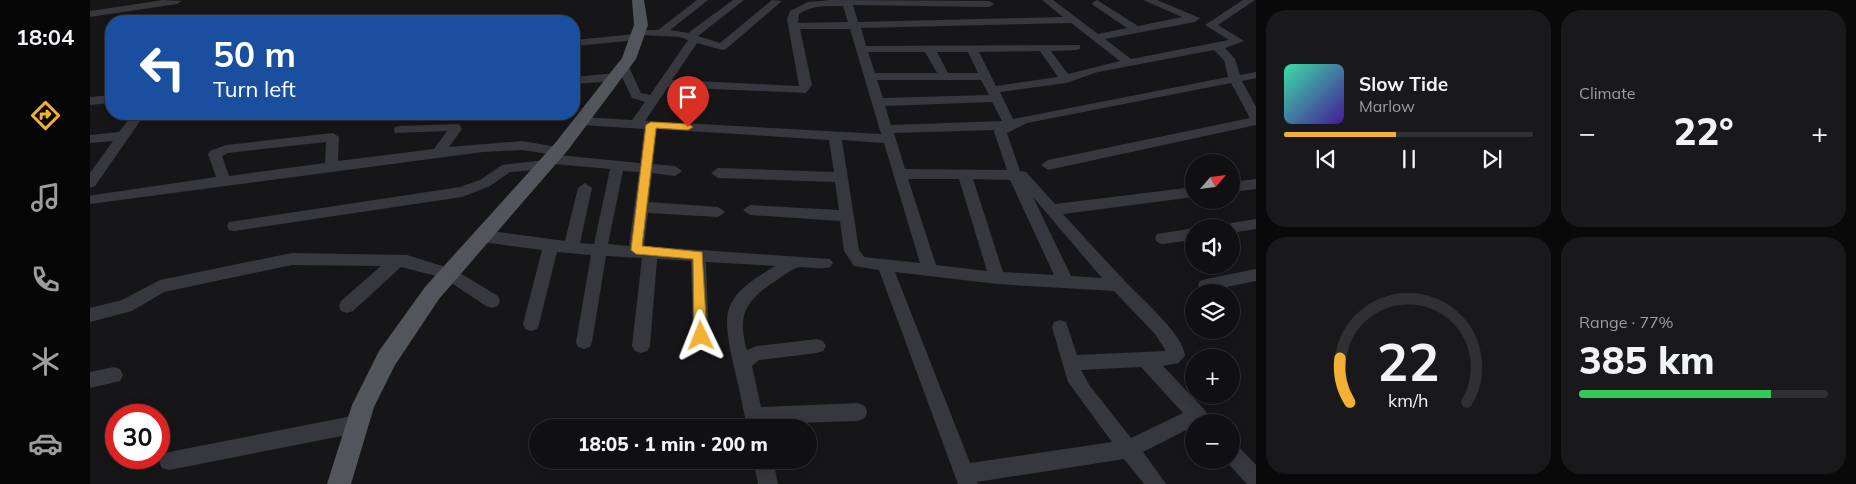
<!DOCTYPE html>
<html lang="en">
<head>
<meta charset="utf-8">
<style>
	body { margin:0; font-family:Mulish,sans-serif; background:#19191b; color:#f1f3f6; height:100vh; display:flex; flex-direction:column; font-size:19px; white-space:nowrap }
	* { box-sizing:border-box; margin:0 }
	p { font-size:16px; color:#9c9d9f }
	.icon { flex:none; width:28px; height:28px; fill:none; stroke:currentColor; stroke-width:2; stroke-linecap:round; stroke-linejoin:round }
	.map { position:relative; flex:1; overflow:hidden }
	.side { display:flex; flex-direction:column; gap:10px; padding:10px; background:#09090a; width:600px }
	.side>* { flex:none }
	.guide { position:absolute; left:15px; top:15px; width:475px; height:105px; border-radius:20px; box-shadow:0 2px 12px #0003,0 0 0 1px #303032; background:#1a4fa0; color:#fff; overflow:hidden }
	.needle { width:32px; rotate:62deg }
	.controls { position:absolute; left:1095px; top:154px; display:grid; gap:10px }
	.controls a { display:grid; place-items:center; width:55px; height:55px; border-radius:50%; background:#101012; box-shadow:0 2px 12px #0003,0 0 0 1px #303032; font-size:25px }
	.speed { position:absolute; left:15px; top:404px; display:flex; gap:10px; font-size:25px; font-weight:700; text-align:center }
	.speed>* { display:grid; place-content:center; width:65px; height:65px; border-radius:50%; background:#101012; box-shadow:0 2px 12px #0003,0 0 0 1px #303032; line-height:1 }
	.speed .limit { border:8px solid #d22; background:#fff; color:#111 }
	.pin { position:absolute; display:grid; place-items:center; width:42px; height:42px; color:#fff; margin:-51px -21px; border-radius:50% 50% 50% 0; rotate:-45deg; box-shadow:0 0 5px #0007 }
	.pin .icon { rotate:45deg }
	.me { position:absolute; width:55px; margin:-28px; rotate:358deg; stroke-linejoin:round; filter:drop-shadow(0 0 4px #0008) }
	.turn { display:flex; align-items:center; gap:18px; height:105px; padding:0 25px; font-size:22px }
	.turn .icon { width:65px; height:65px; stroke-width:2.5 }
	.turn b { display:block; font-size:35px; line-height:42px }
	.big { font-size:38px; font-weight:800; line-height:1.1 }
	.side .tile { flex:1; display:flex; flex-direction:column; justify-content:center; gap:8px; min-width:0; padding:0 18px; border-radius:20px; background:#19191b }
	.side .dial { align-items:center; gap:0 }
	.dial svg { height:130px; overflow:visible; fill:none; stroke:#303032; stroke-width:7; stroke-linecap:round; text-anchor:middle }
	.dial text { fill:#f1f3f6; stroke:none }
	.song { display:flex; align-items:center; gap:15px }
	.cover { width:60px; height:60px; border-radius:8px; background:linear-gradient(135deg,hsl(160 70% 55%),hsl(260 70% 35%)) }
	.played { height:5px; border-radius:2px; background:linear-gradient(90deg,#f2b134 45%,#303032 45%) }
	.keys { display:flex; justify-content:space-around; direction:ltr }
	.heat { display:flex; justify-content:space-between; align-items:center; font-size:28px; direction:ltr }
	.charge { height:8px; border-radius:4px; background:linear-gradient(90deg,#34c759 77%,#303032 0) }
	.side .tiles { flex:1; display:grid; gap:10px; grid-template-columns:repeat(2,1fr) }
	.trip { position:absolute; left:439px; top:419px; width:288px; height:50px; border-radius:25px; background:#101012; box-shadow:0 2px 12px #0003,0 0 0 1px #303032; font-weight:800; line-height:50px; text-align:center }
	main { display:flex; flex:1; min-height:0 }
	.menu { display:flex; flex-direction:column; width:90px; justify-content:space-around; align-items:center; background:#060607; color:#9c9d9f }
	.menu .icon { width:35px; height:35px }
	.menu .selected { color:#f2b134 }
	.menu b { font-size:22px; color:#f1f3f6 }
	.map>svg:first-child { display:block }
</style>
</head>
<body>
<main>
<nav class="menu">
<b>18:04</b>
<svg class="icon selected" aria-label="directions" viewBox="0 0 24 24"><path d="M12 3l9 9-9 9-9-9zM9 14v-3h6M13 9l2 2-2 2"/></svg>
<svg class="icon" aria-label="music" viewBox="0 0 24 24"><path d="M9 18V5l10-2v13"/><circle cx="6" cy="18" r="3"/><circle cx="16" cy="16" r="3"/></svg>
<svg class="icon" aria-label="phone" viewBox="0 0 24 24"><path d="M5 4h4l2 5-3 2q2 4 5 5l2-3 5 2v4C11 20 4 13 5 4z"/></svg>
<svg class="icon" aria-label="climate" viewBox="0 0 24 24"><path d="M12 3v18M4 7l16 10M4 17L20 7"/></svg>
<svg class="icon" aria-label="car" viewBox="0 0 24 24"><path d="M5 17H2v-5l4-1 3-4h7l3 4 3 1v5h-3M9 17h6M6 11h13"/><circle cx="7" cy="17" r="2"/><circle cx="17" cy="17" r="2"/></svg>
</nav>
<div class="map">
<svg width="1166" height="484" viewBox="0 0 1166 484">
	<rect width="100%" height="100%" fill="#161618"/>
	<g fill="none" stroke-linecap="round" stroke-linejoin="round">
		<path fill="#37383d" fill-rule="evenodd" d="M73 0 92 1 87 4 0 17V11Z
			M607 0H618L580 30 598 33 643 0H654L608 36 630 43 682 0 692 1 636 49 632 50 607 43 582 80 709 86 697 19 700 11 718 2 741 0 899 1 904 4 899 7 763 5 768 22 973 17 952 0H963L1008 34 1037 28 1003 5 1002 3 1007 0 1048 26 1092 17 1053 0H1067L1110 18 1105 22 1015 39 1041 59 1139 40 1115 25 1153 0H1165L1128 25 1154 41 1135 48 1145 59 1150 75 1166 72V78L1152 81 1166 107V125L958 170 951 165 958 160 1160 118 1141 83 937 123 917 133 930 171 936 172 965 204 1104 187V197L973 214C993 236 1013 258 1033 279 1048 296 1094 334 1095 356L1088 363 1073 366 1114 409 1122 422H1104V426L1053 452 1076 484H1054L1034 459 887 482 888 484H868L789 270 764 266 754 251 750 221 660 215 653 210 660 205 749 210 745 182 628 178 621 173 628 168 744 172 739 140 567 129 563 164 585 166 592 171 585 176 562 173 559 202 628 207 635 212 628 217 558 213 554 246 740 259 743 263 740 267C730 270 720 267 710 267 702 268 693 276 687 280 657 299 646 314 657 350L667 346 727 339 733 341 736 346 733 351 727 353 669 360 662 366 671 407 768 403 775 406 777 412 775 418 768 421 675 424V428H657C653 407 649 387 644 367 631 309 632 298 685 266L616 262 619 336 617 341 611 343 605 341 603 336 601 261 567 259 560 346 557 351 551 353 545 351 542 346 552 258 516 256 502 342 500 347 494 349 488 347 486 342 501 255 467 252 449 324 447 329 441 331 435 329 433 324 452 250 393 242 388 240 386 236 388 232 393 230 475 241 488 188 495 183 502 188 490 243 504 244 520 169 464 164 457 169 420 172 400 186 372 197 144 231 139 230 137 226 139 222 370 187 390 180 412 165 455 160 456 156 466 155 432 150 393 152 0 204V196L4 195 126 177 118 154 120 151 136 145 243 133 249 137 248 161 344 149 357 131 305 133 304 130 305 127 310 126 369 124 372 129 359 147 432 141 473 148 475 151 468 155 550 163 554 129 492 125 486 121 492 117 542 120 555 102 542 98 532 77 526 81 484 84V77L526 73 532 77 527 67 533 64 539 67 551 93 560 95 598 40 590 37 552 35V39L548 40 484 46V40L545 34V30H568ZM753 6 758 22 708 23 709 14C722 5 737 6 753 6ZM981 23 1030 61 978 74 961 51 986 50 990 49V45L776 46 771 28ZM710 29H760L791 134 555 121 578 87 716 93 722 85ZM1124 50 1134 60 1138 77 923 119 910 92 976 83 1008 72ZM950 51 968 77 906 86 889 52ZM778 52H835L847 73H785ZM847 52H878L888 73H858ZM787 80H891L899 95 793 98ZM902 102 912 121 801 125 795 106ZM905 130 904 132 917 170 815 169 804 133ZM752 140 794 143 830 263 774 257 769 250ZM236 142 235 163 139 176 132 156 138 153ZM533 171 549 172 539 246 518 244ZM818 179H869L897 271 846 265ZM883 179 920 180 964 275 913 272ZM943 197 1012 278 981 276ZM805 272 907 284 1024 291 1065 334 1076 351 987 355 976 322 970 320 964 322 962 327 978 382 1022 442 880 463ZM1051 367 1093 413 1041 438 1000 386 991 370Z
			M21 95V103L0 105V97Z
			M43 114H55L5 186 0 188V173L23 141 0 143V135L29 132Z
			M1166 179V189L1141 192V182Z
			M1166 219V229L1141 233V228H1134L1141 223Z
			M1104 228V240L1072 244 1067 242 1065 238 1067 234Z
			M202 253 317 255 365 270 408 296 410 301 408 306 402 308 396 306 354 278 311 267 263 311 257 313 251 311 249 306 251 301 291 266 202 265 74 292 42 311 0 322V308L32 300 70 280Z
			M1166 269V281L1116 291 1110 289 1108 285 1110 281 1116 279Z
			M24 367 30 369 33 375 30 381 0 388V372Z
			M267 415 274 418 276 424 274 430 267 433 79 470 72 468 69 461 72 454 79 452Z
			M1141 444 1148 446 1166 465V484H1157L1135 460H1141Z
			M663 460H683L688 484H668Z"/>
		<path fill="#53555c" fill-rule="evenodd" d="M542 0H554L558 25 546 59 478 150 349 299 305 365 284 407 261 484H237L262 405 289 351 335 287 466 142 532 58 544 25Z"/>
	</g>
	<path fill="#f2b134" stroke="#9d7322" d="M561 122 598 124 603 127 598 130 566 128 552 246 612 252 617 336 611 342 604 336 603 259 546 254 541 250 556 125Z"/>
</svg>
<div class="controls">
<a><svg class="needle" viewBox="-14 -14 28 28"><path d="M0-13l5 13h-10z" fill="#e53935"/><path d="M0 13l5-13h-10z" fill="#9c9d9f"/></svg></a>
<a><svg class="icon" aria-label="sound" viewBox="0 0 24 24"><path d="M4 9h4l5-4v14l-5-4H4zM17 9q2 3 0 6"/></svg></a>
<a><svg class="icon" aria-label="layers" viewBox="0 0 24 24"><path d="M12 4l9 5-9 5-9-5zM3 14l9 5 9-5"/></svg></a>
<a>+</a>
<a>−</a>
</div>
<div class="speed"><div class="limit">30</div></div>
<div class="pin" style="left:598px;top:127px;background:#d93025"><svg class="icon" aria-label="arrive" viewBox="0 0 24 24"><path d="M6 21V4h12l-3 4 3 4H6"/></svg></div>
<svg class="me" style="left:611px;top:336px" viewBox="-20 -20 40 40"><path d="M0-17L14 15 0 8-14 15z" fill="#f2b134" stroke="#fff" stroke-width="4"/></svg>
<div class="trip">18:05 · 1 min · 200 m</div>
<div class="guide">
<div class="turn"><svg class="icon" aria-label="left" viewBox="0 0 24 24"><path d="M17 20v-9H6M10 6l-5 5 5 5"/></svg><div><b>50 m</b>Turn left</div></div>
</div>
</div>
<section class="side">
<div class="tiles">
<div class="tile">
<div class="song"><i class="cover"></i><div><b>Slow Tide</b><p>Marlow</p></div></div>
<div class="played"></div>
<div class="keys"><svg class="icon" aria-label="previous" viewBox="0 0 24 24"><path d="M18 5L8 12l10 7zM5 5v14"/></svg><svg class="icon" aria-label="pause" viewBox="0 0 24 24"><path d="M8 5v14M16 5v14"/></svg><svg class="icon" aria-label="next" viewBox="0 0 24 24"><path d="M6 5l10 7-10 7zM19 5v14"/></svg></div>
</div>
<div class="tile"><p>Climate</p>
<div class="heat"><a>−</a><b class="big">22°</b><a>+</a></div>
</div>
<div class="tile dial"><svg viewBox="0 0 100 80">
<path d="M14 69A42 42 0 1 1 86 69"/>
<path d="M14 69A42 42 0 0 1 8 42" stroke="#f2b134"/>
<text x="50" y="56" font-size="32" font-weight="700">22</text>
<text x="50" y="72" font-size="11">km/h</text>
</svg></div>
<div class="tile"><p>Range · 77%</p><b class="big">385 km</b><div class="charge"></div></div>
</div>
</section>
</main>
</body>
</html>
